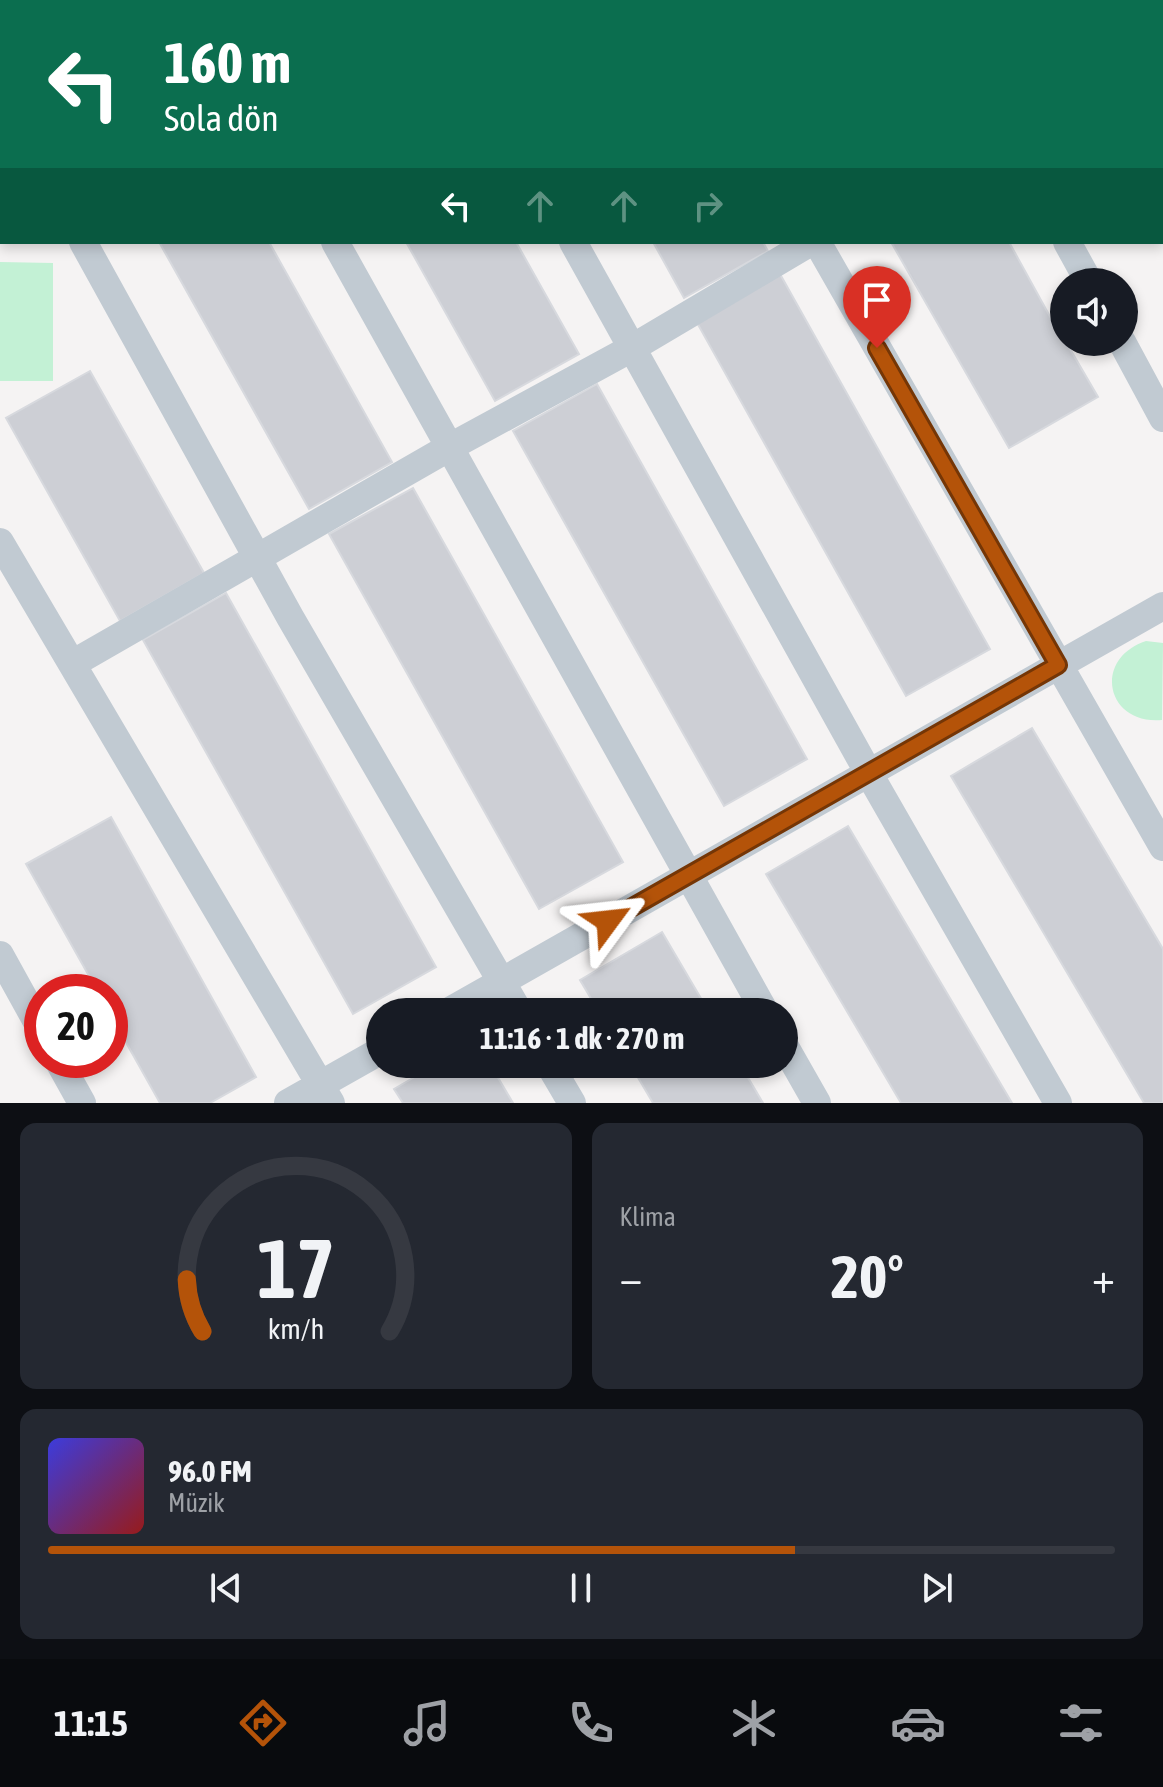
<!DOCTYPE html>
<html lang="tr">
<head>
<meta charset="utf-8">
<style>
	body { margin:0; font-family:"Asap Condensed",sans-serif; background:#242831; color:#f1f3f6; height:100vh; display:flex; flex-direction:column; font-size:30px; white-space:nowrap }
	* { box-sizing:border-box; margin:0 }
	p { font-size:26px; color:#9ea1a6 }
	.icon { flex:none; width:44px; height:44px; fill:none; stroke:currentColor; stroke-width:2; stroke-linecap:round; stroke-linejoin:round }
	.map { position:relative; height:1103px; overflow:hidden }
	.panel { display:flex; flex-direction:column; gap:20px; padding:20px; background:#0d0f14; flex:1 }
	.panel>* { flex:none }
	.banner { position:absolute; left:0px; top:0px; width:1164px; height:244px; box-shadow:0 4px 12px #0003; background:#0b6e4f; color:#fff; overflow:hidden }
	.fabs { position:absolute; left:1050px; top:268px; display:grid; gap:16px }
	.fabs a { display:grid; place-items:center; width:88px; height:88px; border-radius:50%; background:#171b24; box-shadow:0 4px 12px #0003; font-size:40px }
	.speed { position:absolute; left:24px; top:974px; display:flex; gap:16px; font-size:40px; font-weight:700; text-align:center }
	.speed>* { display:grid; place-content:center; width:104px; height:104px; border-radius:50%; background:#171b24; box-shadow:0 4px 12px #0003; line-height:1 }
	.speed .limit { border:12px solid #d22; background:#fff; color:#111 }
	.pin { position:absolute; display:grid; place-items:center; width:68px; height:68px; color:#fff; margin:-82px -34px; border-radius:50% 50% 50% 0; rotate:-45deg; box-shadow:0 0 8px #0007 }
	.pin .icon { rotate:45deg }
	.me { position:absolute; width:88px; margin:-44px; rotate:60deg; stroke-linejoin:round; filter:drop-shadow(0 0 6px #0008) }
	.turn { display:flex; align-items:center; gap:28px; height:168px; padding:0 32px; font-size:36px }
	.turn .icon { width:104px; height:104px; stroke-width:2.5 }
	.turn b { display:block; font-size:56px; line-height:68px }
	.lanes { display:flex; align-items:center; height:76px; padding:0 32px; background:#0003; justify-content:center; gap:40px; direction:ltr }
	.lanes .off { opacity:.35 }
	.big { font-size:60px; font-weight:700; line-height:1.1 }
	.panel .tile { flex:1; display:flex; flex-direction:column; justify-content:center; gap:12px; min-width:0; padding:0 28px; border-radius:16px; background:#242831 }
	.panel .dial { align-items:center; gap:0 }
	.dial svg { height:208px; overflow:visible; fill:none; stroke:#363941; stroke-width:7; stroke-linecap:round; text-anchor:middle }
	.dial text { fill:#f1f3f6; stroke:none }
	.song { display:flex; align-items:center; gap:24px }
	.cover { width:96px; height:96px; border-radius:12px; background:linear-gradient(135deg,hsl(240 70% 55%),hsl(0 70% 35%)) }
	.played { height:8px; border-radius:4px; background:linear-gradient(90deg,#b45309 70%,#363941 70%) }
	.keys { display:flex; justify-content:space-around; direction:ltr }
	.heat { display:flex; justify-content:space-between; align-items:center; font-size:44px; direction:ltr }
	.panel .tiles { flex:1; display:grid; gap:20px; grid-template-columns:1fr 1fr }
	.tile:last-child { grid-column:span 2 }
	.trip { position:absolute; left:366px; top:998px; width:432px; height:80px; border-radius:40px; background:#171b24; box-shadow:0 4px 12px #0003; font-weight:700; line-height:80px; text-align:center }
	.tabs { display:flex; height:128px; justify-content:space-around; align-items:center; background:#090b0e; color:#9ea1a6 }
	.tabs .icon { width:56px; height:56px }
	.tabs .current { color:#b45309 }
	.tabs b { font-size:36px; color:#f1f3f6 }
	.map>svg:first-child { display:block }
</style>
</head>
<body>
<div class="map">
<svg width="1163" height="1103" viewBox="0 0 1163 1103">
	<rect width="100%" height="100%" fill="#f5f3f3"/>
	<path fill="#c3f1d5" d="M0 262 53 263V381H0Z
		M1146 641 1163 643 1162 720C1106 725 1092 659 1146 641Z"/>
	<path fill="#cdcfd5" stroke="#d7d9de" stroke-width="2" d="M332 0H380L381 2H329Z
		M518 0H628L629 2H519Z
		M765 0H875L876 2H766Z
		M159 242H269L392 462 309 509Z
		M406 242H516L579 354 495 401Z
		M653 242H763L768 251 684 298Z
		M891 242H1009L1064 342H1066L1098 397 1009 448Z
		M780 274 990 649 906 696 696 321Z
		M90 371 204 573 120 621 6 418Z
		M597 384 807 759 724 806 513 431Z
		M413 488 623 862 539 909 329 534Z
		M226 593 436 967 353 1014 143 640Z
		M1032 728 1163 949V1103H1144L951 776Z
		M111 817 256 1077 210 1103H160L110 1014V992H98L26 864Z
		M848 826 1012 1103H901L766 874Z
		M662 932 709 1012H599L580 980Z
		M437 1064H490L513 1103H403L394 1089Z
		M630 1064H740L763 1103H653Z"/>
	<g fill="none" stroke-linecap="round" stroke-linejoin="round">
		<path stroke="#c1cad2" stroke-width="28" d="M438 0 439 2
			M679 0 680 2
			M935 0 936 2
			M65 2 69 0
			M124 2 128 0
			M227 2 231 0
			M0 40 2 39
			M0 73 2 71
			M0 130 2 128
			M83 242 290 617 519 1012
			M335 242 765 1012
			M573 242 868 772 1058 1103
			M817 242 1163 847
			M1067 242 1089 282
			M1122 342 1163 418
			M0 542 331 1103
			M72 664 450 447 632 348 811 242
			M0 955 42 1031
			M448 1012 1163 606
			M784 1045 817 1103
			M58 1060 82 1103
			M549 1064 572 1103
			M288 1103 380 1051"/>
	</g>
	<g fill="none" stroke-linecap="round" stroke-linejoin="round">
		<g stroke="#753606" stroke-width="20">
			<path id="route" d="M608 921 1058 665 877 348"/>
		</g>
		<use href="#route" stroke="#b45309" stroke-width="14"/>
	</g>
</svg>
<div class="fabs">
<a><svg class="icon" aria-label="sound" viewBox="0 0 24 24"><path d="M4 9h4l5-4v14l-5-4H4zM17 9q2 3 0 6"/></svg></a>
</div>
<div class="speed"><div class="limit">20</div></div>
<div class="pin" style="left:877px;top:348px;background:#d93025"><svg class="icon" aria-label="arrive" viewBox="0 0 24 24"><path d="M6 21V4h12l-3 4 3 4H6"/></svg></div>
<svg class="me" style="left:608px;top:921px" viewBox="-20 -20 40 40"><path d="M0-17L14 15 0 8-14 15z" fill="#b45309" stroke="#fff" stroke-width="4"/></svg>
<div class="trip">11:16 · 1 dk · 270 m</div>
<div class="banner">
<div class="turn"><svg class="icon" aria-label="left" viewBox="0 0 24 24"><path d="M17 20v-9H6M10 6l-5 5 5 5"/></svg><div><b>160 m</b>Sola dön</div></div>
<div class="lanes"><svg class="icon" aria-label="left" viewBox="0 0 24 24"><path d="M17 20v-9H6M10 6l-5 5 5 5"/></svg><svg class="icon off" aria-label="ahead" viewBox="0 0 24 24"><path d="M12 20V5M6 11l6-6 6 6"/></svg><svg class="icon off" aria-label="ahead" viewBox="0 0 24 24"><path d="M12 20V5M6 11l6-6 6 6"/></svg><svg class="icon off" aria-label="right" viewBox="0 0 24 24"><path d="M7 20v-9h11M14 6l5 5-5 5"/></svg></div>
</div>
</div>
<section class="panel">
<div class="tiles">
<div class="tile dial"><svg viewBox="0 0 100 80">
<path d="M14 69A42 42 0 1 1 86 69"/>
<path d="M14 69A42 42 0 0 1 8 49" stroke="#b45309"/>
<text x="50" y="56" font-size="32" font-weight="700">17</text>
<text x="50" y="72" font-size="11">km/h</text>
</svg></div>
<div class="tile"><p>Klima</p>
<div class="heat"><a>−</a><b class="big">20°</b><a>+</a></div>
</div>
<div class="tile">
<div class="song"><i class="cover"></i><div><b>96.0 FM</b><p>Müzik</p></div></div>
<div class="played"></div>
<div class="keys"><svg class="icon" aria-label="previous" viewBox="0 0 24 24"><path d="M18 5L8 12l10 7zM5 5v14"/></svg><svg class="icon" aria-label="pause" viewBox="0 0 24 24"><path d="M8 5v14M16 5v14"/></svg><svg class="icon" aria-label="next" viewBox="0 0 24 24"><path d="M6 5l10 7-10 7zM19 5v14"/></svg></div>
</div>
</div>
</section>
<nav class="tabs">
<b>11:15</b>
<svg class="icon current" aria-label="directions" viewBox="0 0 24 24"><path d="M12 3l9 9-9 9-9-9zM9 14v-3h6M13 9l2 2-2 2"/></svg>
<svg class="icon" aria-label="music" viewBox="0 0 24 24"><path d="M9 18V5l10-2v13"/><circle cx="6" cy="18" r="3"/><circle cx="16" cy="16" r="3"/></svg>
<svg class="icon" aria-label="phone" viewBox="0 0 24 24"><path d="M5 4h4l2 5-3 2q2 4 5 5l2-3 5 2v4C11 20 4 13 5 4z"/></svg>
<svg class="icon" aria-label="climate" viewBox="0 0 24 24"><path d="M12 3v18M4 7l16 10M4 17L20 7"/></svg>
<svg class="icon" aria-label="car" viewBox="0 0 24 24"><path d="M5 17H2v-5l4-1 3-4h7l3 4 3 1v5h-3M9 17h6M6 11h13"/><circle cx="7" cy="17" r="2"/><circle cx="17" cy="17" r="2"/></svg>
<svg class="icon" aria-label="filters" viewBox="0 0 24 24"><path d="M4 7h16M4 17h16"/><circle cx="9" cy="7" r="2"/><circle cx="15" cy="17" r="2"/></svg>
</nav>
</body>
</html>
